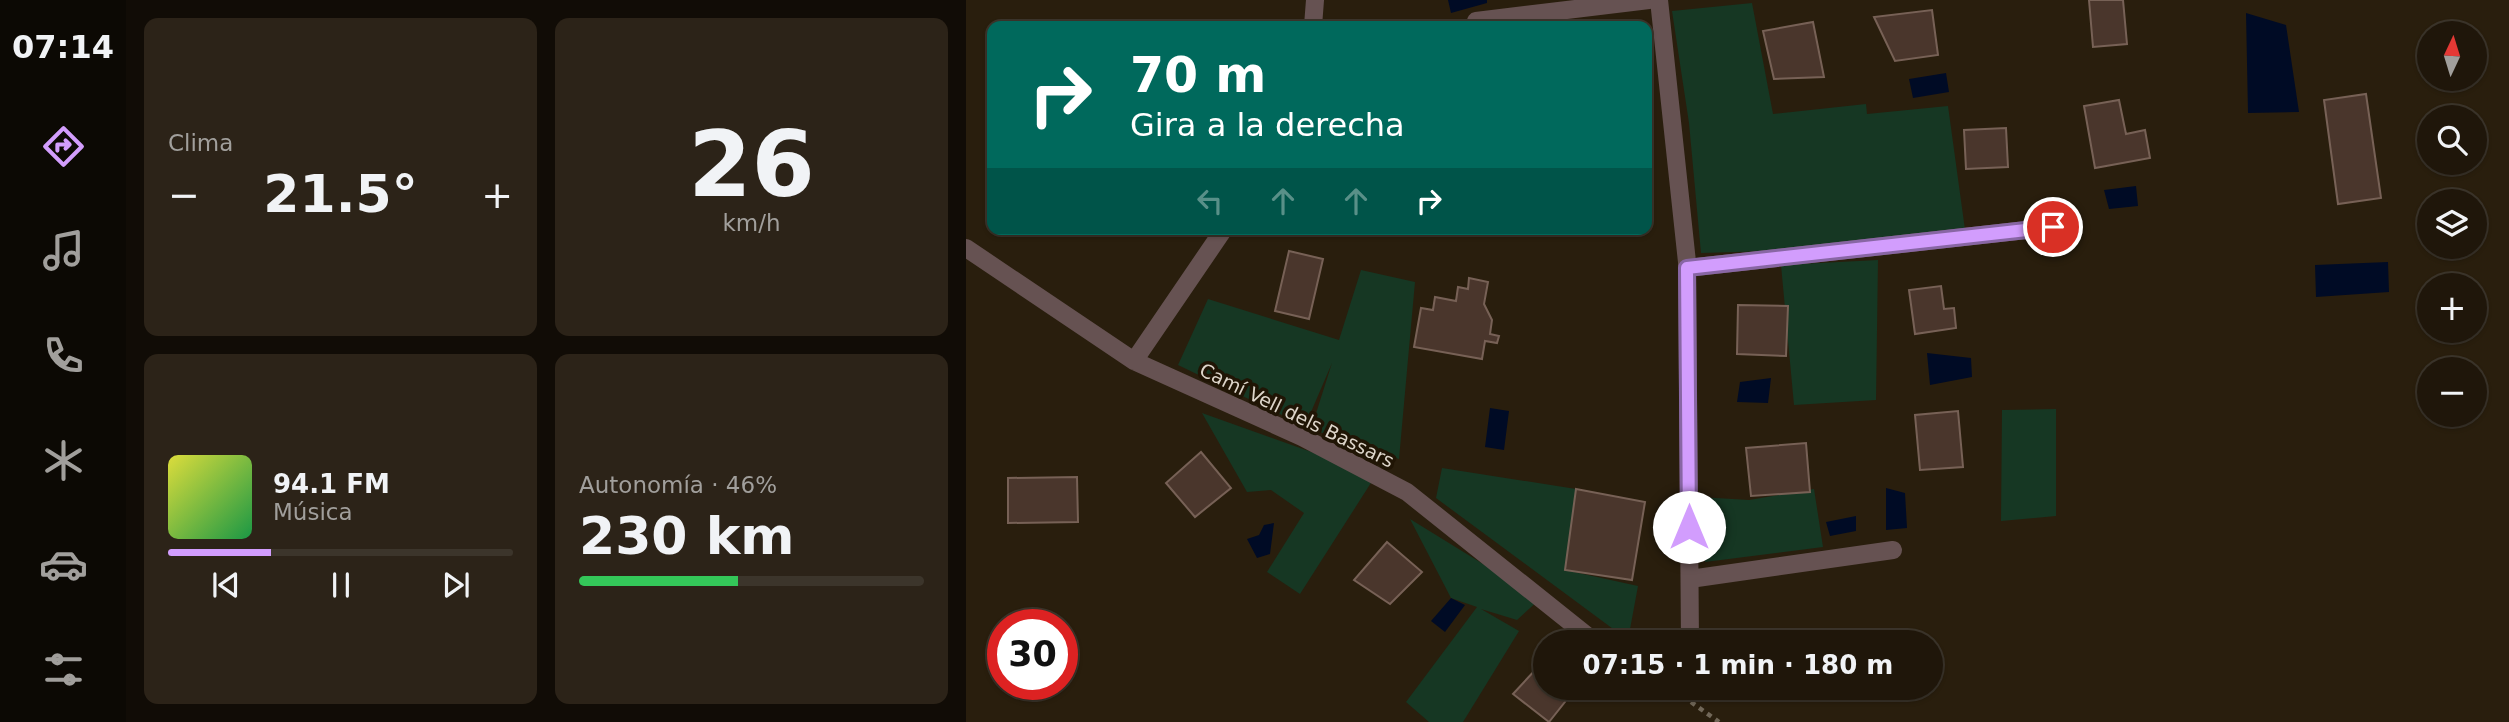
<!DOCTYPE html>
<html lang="es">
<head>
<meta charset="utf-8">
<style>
	body { margin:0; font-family:"DejaVu Sans",sans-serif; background:#2c2318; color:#f1f3f6; height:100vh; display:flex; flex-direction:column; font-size:26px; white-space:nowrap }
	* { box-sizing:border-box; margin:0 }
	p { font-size:23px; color:#a19f9c }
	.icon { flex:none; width:38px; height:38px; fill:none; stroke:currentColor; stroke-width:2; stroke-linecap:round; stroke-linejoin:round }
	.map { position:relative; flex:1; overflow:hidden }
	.drawer { display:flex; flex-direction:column; gap:18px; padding:18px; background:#110c06; width:840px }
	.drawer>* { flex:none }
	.guide { position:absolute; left:21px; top:21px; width:665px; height:214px; border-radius:14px; box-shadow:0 2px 5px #0004,0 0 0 2px #3c352b; background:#00695c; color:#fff; overflow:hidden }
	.needle { width:46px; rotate:4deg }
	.fabs { position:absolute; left:1451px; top:21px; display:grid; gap:14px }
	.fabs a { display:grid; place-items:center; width:70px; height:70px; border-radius:50%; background:#1f160a; box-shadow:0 2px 5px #0004,0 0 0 2px #3c352b; font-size:35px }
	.speed { position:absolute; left:21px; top:609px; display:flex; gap:14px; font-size:35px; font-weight:700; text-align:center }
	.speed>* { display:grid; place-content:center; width:91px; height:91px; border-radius:50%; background:#1f160a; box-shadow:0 2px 5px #0004,0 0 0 2px #3c352b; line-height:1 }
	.speed .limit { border:10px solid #d22; background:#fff; color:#111 }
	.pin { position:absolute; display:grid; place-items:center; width:60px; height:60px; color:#fff; margin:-30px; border:4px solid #fff; border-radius:50%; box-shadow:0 2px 7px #0007 }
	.me { position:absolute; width:77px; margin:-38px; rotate:0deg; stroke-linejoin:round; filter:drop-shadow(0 0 5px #0008) }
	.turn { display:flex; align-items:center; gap:24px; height:147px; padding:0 28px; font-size:32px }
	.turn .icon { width:91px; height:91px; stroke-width:2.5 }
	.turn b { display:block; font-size:49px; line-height:60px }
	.lanes { display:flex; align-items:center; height:66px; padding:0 28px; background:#0003; justify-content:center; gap:35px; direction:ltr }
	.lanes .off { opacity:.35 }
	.big { font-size:52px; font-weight:800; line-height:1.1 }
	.drawer .widget { flex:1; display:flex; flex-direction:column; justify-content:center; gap:10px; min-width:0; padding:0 24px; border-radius:14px; background:#2c2318 }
	.drawer .dial { align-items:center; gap:0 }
	.dial b { font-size:91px; line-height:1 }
	.song { display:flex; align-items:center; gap:21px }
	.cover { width:84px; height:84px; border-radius:10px; background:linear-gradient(135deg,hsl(60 70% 55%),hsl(140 70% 35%)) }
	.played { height:7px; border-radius:4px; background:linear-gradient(90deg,#d29dfd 30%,#3c352b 30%) }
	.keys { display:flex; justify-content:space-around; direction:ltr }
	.heat { display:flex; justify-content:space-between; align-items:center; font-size:38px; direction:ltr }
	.charge { height:10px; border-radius:5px; background:linear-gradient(90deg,#34c759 46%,#3c352b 0) }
	.drawer .tiles { flex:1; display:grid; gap:18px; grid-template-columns:repeat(2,1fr) }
	.trip { position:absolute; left:567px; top:630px; width:410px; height:70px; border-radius:35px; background:#1f160a; box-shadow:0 2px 5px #0004,0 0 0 2px #3c352b; font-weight:800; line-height:70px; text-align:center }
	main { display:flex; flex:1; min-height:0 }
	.dock { display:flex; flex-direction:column; width:126px; justify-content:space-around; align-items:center; background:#0c0904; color:#a19f9c }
	.dock .icon { width:49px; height:49px }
	.dock .on { color:#d29dfd }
	.dock b { font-size:32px; color:#f1f3f6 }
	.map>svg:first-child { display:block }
</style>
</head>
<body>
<main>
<nav class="dock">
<b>07:14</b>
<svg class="icon on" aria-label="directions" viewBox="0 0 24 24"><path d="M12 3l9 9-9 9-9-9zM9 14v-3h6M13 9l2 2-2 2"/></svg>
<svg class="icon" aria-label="music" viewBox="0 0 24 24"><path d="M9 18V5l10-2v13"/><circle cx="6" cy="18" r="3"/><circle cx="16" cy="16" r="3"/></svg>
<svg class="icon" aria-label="phone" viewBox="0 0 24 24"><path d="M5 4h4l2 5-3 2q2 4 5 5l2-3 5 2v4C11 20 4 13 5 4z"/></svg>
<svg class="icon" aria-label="climate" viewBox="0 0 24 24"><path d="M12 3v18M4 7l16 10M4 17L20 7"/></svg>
<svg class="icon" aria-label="car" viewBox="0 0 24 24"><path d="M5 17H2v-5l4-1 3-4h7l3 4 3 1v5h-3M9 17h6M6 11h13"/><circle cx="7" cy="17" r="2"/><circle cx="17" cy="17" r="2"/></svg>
<svg class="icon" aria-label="filters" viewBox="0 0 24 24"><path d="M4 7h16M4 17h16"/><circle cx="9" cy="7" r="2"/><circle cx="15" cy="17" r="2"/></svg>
</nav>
<section class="drawer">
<div class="tiles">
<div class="widget"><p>Clima</p>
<div class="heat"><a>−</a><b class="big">21.5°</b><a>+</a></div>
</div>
<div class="widget dial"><b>26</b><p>km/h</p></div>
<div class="widget">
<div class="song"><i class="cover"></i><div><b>94.1 FM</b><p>Música</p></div></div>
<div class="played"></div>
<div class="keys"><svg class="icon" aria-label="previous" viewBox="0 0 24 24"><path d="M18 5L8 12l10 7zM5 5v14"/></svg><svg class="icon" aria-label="pause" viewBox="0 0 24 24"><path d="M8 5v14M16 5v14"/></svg><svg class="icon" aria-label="next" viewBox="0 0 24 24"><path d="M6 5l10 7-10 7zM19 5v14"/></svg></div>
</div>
<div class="widget"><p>Autonomía · 46%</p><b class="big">230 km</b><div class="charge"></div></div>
</div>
</section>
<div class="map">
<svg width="1543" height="722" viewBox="0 0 1543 722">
	<rect width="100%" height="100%" fill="#291e0d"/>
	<path fill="#163723" d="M786 3 807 114 900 104 901 114 982 106 1000 237 907 248 735 253 723 123 706 11Z
		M912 260 910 400 828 405 815 265Z
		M395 270 449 282 433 459 345 429 366 363 339 426 212 365 242 299 373 340Z
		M1090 409V516L1035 521 1036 410Z
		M236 413 410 475 334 594 301 572 338 513 305 490 281 492Z
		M476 468 610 489 599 570 672 586 662 640 470 498Z
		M848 489 857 547 739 562 733 497 783 500Z
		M444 519 574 599 551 620 515 609 553 631 497 722H463L440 702 511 607 485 598Z"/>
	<path fill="#000b25" d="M482 0H521V3L485 13Z
		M1280 13 1320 25 1333 112 1282 113Z
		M980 73 983 92 947 98 943 79Z
		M1170 186 1172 206 1143 209 1138 190Z
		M1422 262 1423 292 1350 297 1349 265Z
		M961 353 1005 358 1006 377 964 385Z
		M805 378 802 403 771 402 774 382Z
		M524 408 543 411 538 450 519 447Z
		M920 488 939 493 941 528 920 530Z
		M890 516V531L864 536 860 522Z
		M308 523 304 554 291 558 281 539 293 535 298 525Z
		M485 598 499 605 479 632 465 621Z"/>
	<path fill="#4a362c" stroke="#776156" stroke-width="2" d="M1123 0H1157L1161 44 1127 47Z
		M966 10 972 55 929 61 908 17Z
		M847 22 858 77 808 79 797 31Z
		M1400 94 1415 198 1372 204 1358 100Z
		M1153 100 1160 134 1179 130 1184 158 1129 168 1118 106Z
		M1040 128 1042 167 1000 169 998 130Z
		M323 251 357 259 343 319 309 311Z
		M503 278 522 282 518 304 526 320 524 334 533 336 531 343 519 341 516 359 448 347 455 308 467 310 469 297 490 301 492 287 502 289Z
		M975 286 978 309 988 308 990 328 949 334 943 290Z
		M772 305 822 306 820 356 771 354Z
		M992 411 997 467 954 470 949 415Z
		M840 443 844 492 785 496 780 448Z
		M235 452 265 488 229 517 200 483Z
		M111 477 112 522 42 523V478Z
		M610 489 679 502 666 580 599 570Z
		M421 542 456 572 424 604 388 580Z
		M571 668 579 672V688H610L583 722 547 694Z"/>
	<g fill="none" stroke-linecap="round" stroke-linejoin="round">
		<path stroke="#716758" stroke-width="4.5" stroke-dasharray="5 5" stroke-linecap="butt" d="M725 702 753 722"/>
		<path stroke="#665252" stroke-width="18" d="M693 0 721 262 724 642
			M510 21 683 0
			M347 26 349 0
			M0 248 168 361 336 437 441 492 629 642
			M721 268 1087 227
			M168 361 258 229
			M724 579 927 550
			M699 688 711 692 713 688"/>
	</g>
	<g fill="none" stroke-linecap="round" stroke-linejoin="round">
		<g stroke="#8866a4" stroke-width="18">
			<path id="route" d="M723 527 721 268 1087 227"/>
		</g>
		<use href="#route" stroke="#d29dfd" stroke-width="12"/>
	</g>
	<g text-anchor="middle" stroke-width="7" stroke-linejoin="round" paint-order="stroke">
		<g font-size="19" fill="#ddd5ca" stroke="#201505">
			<text transform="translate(331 415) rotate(26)" y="7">Camí Vell dels Bassars</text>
		</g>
	</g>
</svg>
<div class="fabs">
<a><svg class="needle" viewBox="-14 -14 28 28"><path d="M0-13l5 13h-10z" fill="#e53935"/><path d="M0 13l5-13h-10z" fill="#a19f9c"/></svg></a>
<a><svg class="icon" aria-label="search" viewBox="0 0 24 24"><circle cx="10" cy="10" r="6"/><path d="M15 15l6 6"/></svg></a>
<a><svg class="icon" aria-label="layers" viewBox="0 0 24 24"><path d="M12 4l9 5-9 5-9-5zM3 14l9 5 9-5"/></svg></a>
<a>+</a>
<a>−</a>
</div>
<div class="speed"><div class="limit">30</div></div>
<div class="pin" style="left:1087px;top:227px;background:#d93025"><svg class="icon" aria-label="arrive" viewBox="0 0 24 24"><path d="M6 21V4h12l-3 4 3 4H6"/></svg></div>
<svg class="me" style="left:723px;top:527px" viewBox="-20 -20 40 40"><circle r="19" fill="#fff"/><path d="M0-13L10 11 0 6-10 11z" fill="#d29dfd"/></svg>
<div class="trip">07:15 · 1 min · 180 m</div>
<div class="guide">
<div class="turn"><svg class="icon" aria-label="right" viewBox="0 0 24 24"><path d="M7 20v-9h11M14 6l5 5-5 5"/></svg><div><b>70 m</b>Gira a la derecha</div></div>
<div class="lanes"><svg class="icon off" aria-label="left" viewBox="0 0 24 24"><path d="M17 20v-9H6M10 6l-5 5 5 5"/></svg><svg class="icon off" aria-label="ahead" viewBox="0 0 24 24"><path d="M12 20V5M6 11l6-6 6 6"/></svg><svg class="icon off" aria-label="ahead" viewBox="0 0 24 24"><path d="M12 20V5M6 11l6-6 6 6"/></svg><svg class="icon" aria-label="right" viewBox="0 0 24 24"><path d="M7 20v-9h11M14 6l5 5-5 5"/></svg></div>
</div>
</div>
</main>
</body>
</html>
